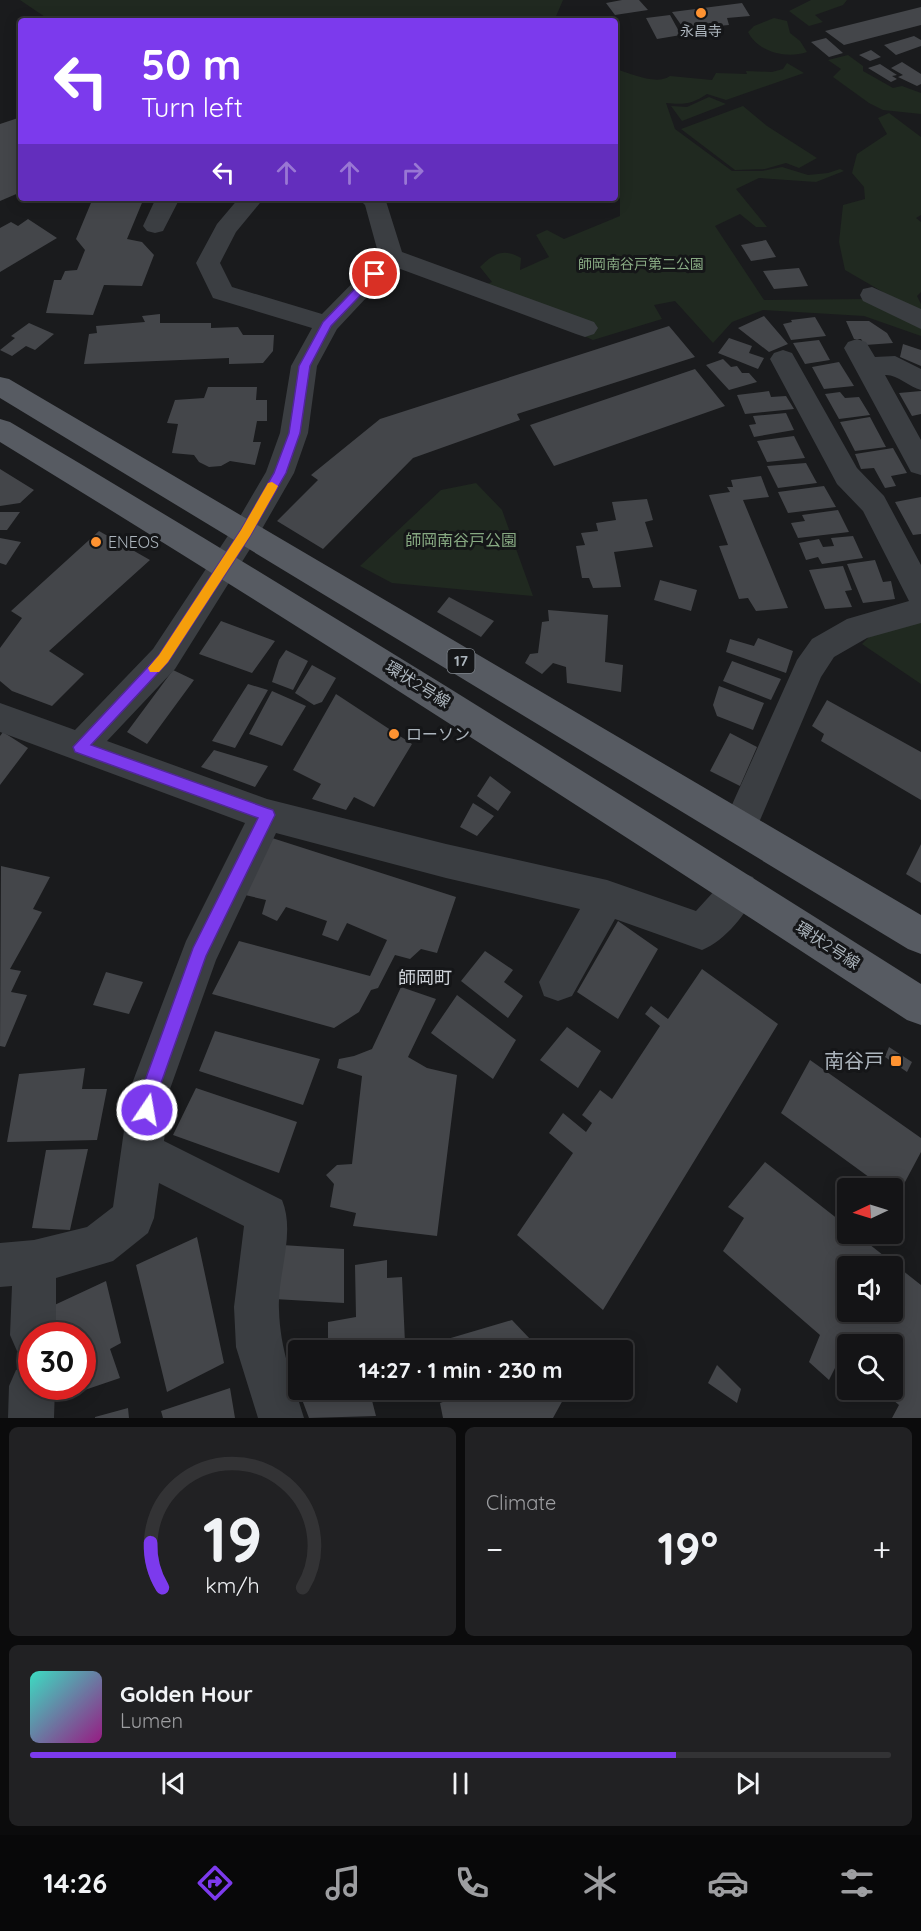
<!DOCTYPE html>
<html lang="en">
<head>
<meta charset="utf-8">
<style>
	body { margin:0; font-family:Quicksand,"Noto Sans JP",sans-serif; background:#212123; color:#f1f3f6; height:100vh; display:flex; flex-direction:column; font-size:22px; white-space:nowrap }
	* { box-sizing:border-box; margin:0 }
	p { font-size:20px; color:#9d9ea1 }
	.icon { flex:none; width:33px; height:33px; fill:none; stroke:currentColor; stroke-width:2; stroke-linecap:round; stroke-linejoin:round }
	.map { position:relative; height:1418px; overflow:hidden }
	.panel { display:flex; flex-direction:column; gap:9px; padding:9px; background:#0b0b0c; flex:1 }
	.panel>* { flex:none }
	.top-card { position:absolute; left:18px; top:18px; width:600px; height:183px; border-radius:6px; box-shadow:0 3px 15px #0003,0 0 0 2px #333335; background:#7c3aed; color:#fff; overflow:hidden }
	.needle { width:39px; rotate:266deg }
	.buttons { position:absolute; left:837px; top:1178px; display:grid; gap:12px }
	.buttons a { display:grid; place-items:center; width:66px; height:66px; border-radius:6px; background:#141416; box-shadow:0 3px 15px #0003,0 0 0 2px #333335; font-size:30px }
	.speed { position:absolute; left:18px; top:1322px; display:flex; gap:12px; font-size:30px; font-weight:700; text-align:center }
	.speed>* { display:grid; place-content:center; width:78px; height:78px; border-radius:50%; background:#141416; box-shadow:0 3px 15px #0003,0 0 0 2px #333335; line-height:1 }
	.speed .limit { border:9px solid #d22; background:#fff; color:#111 }
	.pin { position:absolute; display:grid; place-items:center; width:51px; height:51px; color:#fff; margin:-26px; border:3px solid #fff; border-radius:50%; box-shadow:0 2px 6px #0007 }
	.me { position:absolute; width:66px; margin:-33px; rotate:12deg; stroke-linejoin:round; filter:drop-shadow(0 0 4px #0008) }
	.turn { display:flex; align-items:center; gap:21px; height:126px; padding:0 24px; font-size:27px }
	.turn .icon { width:78px; height:78px; stroke-width:2.5 }
	.turn b { display:block; font-size:42px; line-height:51px }
	.lanes { display:flex; align-items:center; height:57px; padding:0 24px; background:#0003; justify-content:center; gap:30px; direction:ltr }
	.lanes .off { opacity:.35 }
	.big { font-size:45px; font-weight:800; line-height:1.1 }
	.panel .card { flex:1; display:flex; flex-direction:column; justify-content:center; gap:9px; min-width:0; padding:0 21px; border-radius:9px; background:#212123 }
	.panel .dial { align-items:center; gap:0 }
	.dial svg { height:156px; overflow:visible; fill:none; stroke:#333335; stroke-width:7; stroke-linecap:round; text-anchor:middle }
	.dial text { fill:#f1f3f6; stroke:none }
	.song { display:flex; align-items:center; gap:18px }
	.cover { width:72px; height:72px; border-radius:9px; background:linear-gradient(135deg,hsl(170 70% 55%),hsl(310 70% 35%)) }
	.played { height:6px; border-radius:3px; background:linear-gradient(90deg,#7c3aed 75%,#333335 75%) }
	.keys { display:flex; justify-content:space-around; direction:ltr }
	.heat { display:flex; justify-content:space-between; align-items:center; font-size:33px; direction:ltr }
	.panel .tiles { flex:1; display:grid; gap:9px; grid-template-columns:1fr 1fr }
	.card:last-child { grid-column:span 2 }
	.trip { position:absolute; left:288px; top:1340px; width:345px; height:60px; border-radius:6px; background:#141416; box-shadow:0 3px 15px #0003,0 0 0 2px #333335; font-weight:800; line-height:60px; text-align:center }
	.dock { display:flex; height:96px; justify-content:space-around; align-items:center; background:#080809; color:#9d9ea1 }
	.dock .icon { width:42px; height:42px }
	.dock .active { color:#7c3aed }
	.dock b { font-size:27px; color:#f1f3f6 }
	.map>svg:first-child { display:block }
</style>
</head>
<body>
<div class="map">
<svg width="921" height="1418" viewBox="0 0 921 1418">
	<rect width="100%" height="100%" fill="#1a1b1d"/>
	<path fill="#202920" d="M20 0H563L554 21H51Z
		M811 0H847L843 5 815 15 823 22 809 26 789 11Z
		M774 18 787 21 790 33 800 41 807 52C786 59 758 52 748 32L754 26Z
		M848 55 863 66V71L893 88 902 86 921 93V114L883 110 869 103 833 77 841 69 828 60Z
		M787 63 804 73 726 100 707 94C692 104 684 105 666 103L675 129 732 171H762L782 167 808 175 828 173 840 169 844 171 816 182 759 178 736 189 767 227H756L740 214 715 226 764 300 865 299 921 326V336L864 316 763 310 732 322 713 343 675 301 654 305 662 319 593 340 584 336 596 325 487 284 492 282 480 267C494 253 504 248 521 258L520 270 549 257 536 235 547 230 564 239 620 216V199L615 194V69C631 73 656 86 670 76L712 80 716 73 747 74 746 71 772 72 783 69Z
		M709 97 726 104 682 121 671 106 687 107Z
		M743 106 767 126 817 158 799 168 786 163 765 169 735 170 681 129Z
		M889 113 921 137V215L916 218 921 222V292L917 296 921 304V314L845 270 839 242 843 205 865 199 864 187 852 173 857 154 887 134 878 118Z
		M476 483 502 510 533 596 392 583 360 566 441 490Z
		M921 617V684L862 644 878 628Z"/>
	<path fill="#44464a" fill-rule="evenodd" d="M622 0H639L648 10 615 15 606 3Z
		M742 3 750 16 727 18 729 25 684 29 672 12Z
		M921 7V25L844 45 825 31Z
		M670 15 681 35 657 39 646 18Z
		M914 36 921 40V46L896 55 884 45Z
		M826 38 843 53 829 57 811 42Z
		M871 50 881 57 870 61 859 55Z
		M902 62 921 74V84L917 86 898 77 903 75 891 68Z
		M880 64 897 75 892 76 897 79 891 82 868 68Z
		M21 117V192L0 201V124Z
		M93 198H144L127 239 142 242 154 255 142 286 104 285 93 315 46 313 54 280H61L65 271 77 270 85 250 76 239Z
		M28 219 57 238 0 272V228L11 222 18 226Z
		M766 240 776 257 751 261 741 245Z
		M799 268 808 286 774 289 763 271Z
		M160 314V323H211V328L238 327 243 335H274L273 351 263 363 229 364V358L84 364 89 334 97 333 96 326 145 322 142 316Z
		M764 316 788 344 769 352 738 328Z
		M815 317 826 336 791 340 783 324 792 322 791 320Z
		M846 321H869L887 333 893 343 865 345 861 339H854Z
		M29 323 54 334 35 350 26 346 12 356 0 350 15 338 11 336Z
		M669 326 695 357 517 414 520 420 413 458 323 549 277 521 318 480 311 475 380 419Z
		M729 338 752 346 749 353 764 358 758 369 718 353Z
		M819 340 830 360 805 364 793 343Z
		M903 344 921 350V366L900 357Z
		M723 359 731 367 737 366 742 373H749L757 382 729 390 706 365Z
		M839 362 854 386 824 389 812 367Z
		M695 369 725 406 554 466 530 425Z
		M208 387H257L256 400H267V421H257L253 442H261L255 465 230 461 221 466 209 467 199 462 194 455 172 453 178 424 167 423 175 400 204 398Z
		M769 391 771 397 786 396 794 409 745 414 737 395Z
		M921 391V414L912 416 899 393Z
		M840 392 845 398 859 397 870 415 839 419 825 394Z
		M786 413 794 430 754 437 749 425 756 424 753 416Z
		M870 417 886 447 855 451 840 422Z
		M794 436 805 458 767 462 757 441Z
		M893 448 907 473 891 476 896 486 885 488 874 468 861 469 855 454Z
		M806 463 817 483 778 488 767 466Z
		M0 469 34 490 20 503 0 506Z
		M761 476 769 497 743 500 788 608 756 611 748 598 739 599 719 546 728 545 709 495 730 492 727 487H733L731 480Z
		M824 486 836 507 788 513 778 492Z
		M921 497V534L913 535 895 502Z
		M647 499 653 520 645 522 653 547 614 552 621 587 593 588 589 578H582L576 546 585 545 581 533 598 531 596 523 616 520 612 502Z
		M838 510 849 532 798 538 791 523 805 521 802 515Z
		M0 512H20L7 530H0Z
		M99 531 150 560 49 651 84 674 52 706 12 691 0 681V648L22 618 11 611Z
		M853 536 863 558 822 564 818 557 806 560 799 543 819 539 823 547 834 546 831 538Z
		M0 538 21 542 6 565 0 563Z
		M875 560 883 582 891 581 895 599 863 603 847 564Z
		M843 566 852 590 845 591 852 607 825 609 809 570Z
		M660 580 697 590 691 611 654 600Z
		M449 597 494 621 481 637 437 612Z
		M548 610 608 615 605 662 623 665 621 692 567 683 566 667 553 663 542 674 525 663 530 654 538 653 542 622 549 621Z
		M221 621 275 641 252 673 199 654Z
		M758 638 793 651 786 673 726 652 730 639 754 646Z
		M286 650 308 661 293 690 272 682 279 660Z
		M732 661 781 679 771 700 723 681Z
		M312 665 336 678 322 702 314 705 295 693Z
		M173 670 194 680 147 744 127 732Z
		M248 684 268 690 235 748 212 741Z
		M719 686 764 703 753 730 717 716 713 705Z
		M272 691 306 706 282 746 249 734Z
		M336 694 412 744 374 807 354 797 346 810 312 799 321 784 293 770Z
		M827 700 921 752V800L821 741 824 734 812 726Z
		M3 732 28 748 0 785V736Z
		M730 733 757 747 740 786 710 771Z
		M214 750 268 766 255 787 201 767Z
		M490 776 511 792 498 811 477 796Z
		M473 803 494 816 477 836 460 827Z
		M269 837 456 897 437 953 421 949 410 959 395 955 378 988 371 990 359 1012 334 1028 212 994 239 941 370 976 387 940 347 923 338 941 322 935 327 921 286 907 277 921 262 914 266 900 245 895Z
		M921 844V883L906 874Z
		M1 866 50 877 33 909 42 912 10 969 21 971 11 992 27 995 5 1047 0 1046Z
		M618 921 658 949 618 1019 577 992Z
		M485 951 513 970 504 982 523 996 508 1018 461 981Z
		M702 969 778 1024 603 1310 517 1235 573 1153 549 1133 563 1113 586 1132 592 1123 582 1115 600 1090 612 1099 660 1026 645 1014 651 1006 668 1019Z
		M106 972 143 982 129 1014 93 1005Z
		M401 987 436 999 408 1057 427 1068 457 1075 437 1236 353 1226 356 1213 330 1207 334 1184 326 1175 337 1165 352 1164 362 1076 337 1068 339 1059 354 1056 372 1049Z
		M457 995 516 1040 493 1079 431 1033Z
		M567 1027 601 1051 578 1088 540 1060Z
		M215 1031 320 1059 303 1105 199 1071Z
		M889 1047 912 1062 907 1072 885 1057Z
		M810 1060 921 1138V1152L897 1197 892 1194V1188H884L781 1113Z
		M85 1068 82 1089H107L97 1140 7 1142 19 1074Z
		M196 1088 297 1122 279 1173 173 1135Z
		M88 1149 70 1230 32 1228 46 1150Z
		M765 1162 848 1227V1233H855L921 1285V1418H892L899 1405 880 1389H892V1344H848V1362L841 1356 829 1380 809 1362 820 1335 723 1251 744 1218 728 1207ZM848 1266H892V1311H848Z
		M197 1237 224 1363 167 1392 136 1265Z
		M282 1245 344 1249V1303L274 1299Z
		M387 1260V1278L402 1277 405 1343 328 1344V1322L356 1317 355 1265Z
		M106 1281 121 1343 110 1349 120 1378 67 1396 65 1386H82V1335H54L48 1308Z
		M512 1320 531 1340 528 1350H445L444 1340Z
		M717 1365 741 1389 737 1403 708 1383Z
		M230 1388 235 1418H163L161 1411Z
		M298 1389H369L376 1416 309 1418Z
		M450 1389H569L553 1418H443L440 1403 451 1399Z
		M128 1408 129 1418H95V1417Z"/>
	<g fill="none" stroke-linecap="round" stroke-linejoin="round">
		<path fill="#3b3e42" fill-rule="evenodd" d="M156 198H180L163 231 155 233 147 231 143 226Z
			M239 198H264L236 232 220 263 232 287 322 314 379 256 365 205 358 198H385L402 252 594 322 598 328 594 334 585 337 576 334 395 267 337 329 317 366 308 433 294 473 255 541 175 669 107 741 267 799 446 844 607 880 696 911 727 877 740 872 753 877 758 889C748 912 725 941 702 950L615 919 572 996 558 1001 544 996 539 982 580 909 446 878 276 833 216 960 170 1089 164 1141 282 1200C296 1234 277 1274 279 1310 280 1349 293 1381 304 1418H258L236 1347 234 1307 244 1226 159 1183 154 1218 148 1233 113 1261 56 1278V1335H32V1357L17 1351 10 1335 12 1286 0 1287V1243L34 1240 87 1227 113 1207 130 1089 186 941 245 823 0 732V703L75 730 153 649 235 525 266 472 280 433 291 366 312 328 213 298 196 263 217 224Z
			M872 287 921 309V329L863 301 860 295 863 289Z
			M857 339 866 342 875 357 895 356 921 369V390C909 387 897 374 885 375L921 440V475L911 472 844 348 848 342Z
			M783 350 792 353 857 468 884 496 921 565V623L867 638 834 657 821 677 752 839 740 843 728 839 722 827 797 660 812 639 847 619 909 601 863 511 837 484 770 359 774 353Z
			M32 1363V1386H55L54 1418H8L9 1386 16 1370Z"/>
		<path fill="#575b62" fill-rule="evenodd" d="M0 377 9 379 921 915V954L908 949 0 398Z
			M0 419 10 422C317 604 619 793 921 984V1025L907 1020C607 824 306 629 0 442Z"/>
	</g>
	<path fill="#7c3aed" stroke="#51269a" stroke-width="1.5" d="M375 271 380 274 378 277 331 326 310 366 300 433 286 473 250 536 168 662 91 745 267 808 273 810 275 815 206 956 159 1089 153 1116 147 1118 141 1116 139 1110 142 1089 193 948 258 818 75 752 73 747 159 655 241 530 274 473 289 433 299 366 323 322 371 272Z"/>
	<path fill="#f59e0b" d="M272 482 278 486 276 490 250 536 168 662 159 672H150L148 668 159 655 241 530 268 483Z"/>
	<g fill="#ff9331" stroke="#151618" stroke-width="2">
		<circle cx="701" cy="13" r="6"/>
		<circle cx="96" cy="542" r="6"/>
		<circle cx="394" cy="734" r="6"/>
		<rect x="890" y="1055" width="12" height="12" rx="3"/>
	</g>
	<g text-anchor="middle" stroke-width="6" stroke-linejoin="round" paint-order="stroke">
		<g font-size="14" fill="#acb5bd" stroke="#151618">
			<text x="701" y="36">永昌寺</text>
		</g>
		<g font-size="14" fill="#87a982" stroke="#151618">
			<text x="641" y="269">師岡南谷戸第二公園</text>
		</g>
		<rect fill="#151618" stroke="#7f858c" stroke-width="1.5" x="447.5" y="649" width="27" height="24" rx="4.5"/>
		<g font-size="15" font-weight="bold" fill="#acb5bd">
			<text x="461" y="666">17</text>
		</g>
		<g font-size="16" fill="#87a982" stroke="#151618">
			<text x="461" y="546">師岡南谷戸公園</text>
		</g>
		<g font-size="16" fill="#acb5bd" stroke="#151618" text-anchor="start">
			<text x="108" y="548">ENEOS</text>
			<text x="406" y="740">ローソン</text>
		</g>
		<g font-size="16" fill="#acb5bd" stroke="#151618">
			<text transform="translate(418 684) rotate(32)" y="6">環状2号線</text>
			<text transform="translate(828 945) rotate(33)" y="6">環状2号線</text>
		</g>
		<g font-size="18" fill="#ced3d9" stroke="#151618">
			<text x="425" y="984">師岡町</text>
		</g>
		<g font-size="20" fill="#acb5bd" stroke="#151618" text-anchor="end">
			<text x="884" y="1068">南谷戸</text>
		</g>
	</g>
</svg>
<div class="buttons">
<a><svg class="needle" viewBox="-14 -14 28 28"><path d="M0-13l5 13h-10z" fill="#e53935"/><path d="M0 13l5-13h-10z" fill="#9d9ea1"/></svg></a>
<a><svg class="icon" aria-label="sound" viewBox="0 0 24 24"><path d="M4 9h4l5-4v14l-5-4H4zM17 9q2 3 0 6"/></svg></a>
<a><svg class="icon" aria-label="search" viewBox="0 0 24 24"><circle cx="10" cy="10" r="6"/><path d="M15 15l6 6"/></svg></a>
</div>
<div class="speed"><div class="limit">30</div></div>
<div class="pin" style="left:375px;top:274px;background:#d93025"><svg class="icon" aria-label="arrive" viewBox="0 0 24 24"><path d="M6 21V4h12l-3 4 3 4H6"/></svg></div>
<svg class="me" style="left:147px;top:1110px" viewBox="-20 -20 40 40"><circle r="17" fill="#7c3aed" stroke="#fff" stroke-width="3"/><path d="M0-11L8 9 0 5-8 9z" fill="#fff"/></svg>
<div class="trip">14:27 · 1 min · 230 m</div>
<div class="top-card">
<div class="turn"><svg class="icon" aria-label="left" viewBox="0 0 24 24"><path d="M17 20v-9H6M10 6l-5 5 5 5"/></svg><div><b>50 m</b>Turn left</div></div>
<div class="lanes"><svg class="icon" aria-label="left" viewBox="0 0 24 24"><path d="M17 20v-9H6M10 6l-5 5 5 5"/></svg><svg class="icon off" aria-label="ahead" viewBox="0 0 24 24"><path d="M12 20V5M6 11l6-6 6 6"/></svg><svg class="icon off" aria-label="ahead" viewBox="0 0 24 24"><path d="M12 20V5M6 11l6-6 6 6"/></svg><svg class="icon off" aria-label="right" viewBox="0 0 24 24"><path d="M7 20v-9h11M14 6l5 5-5 5"/></svg></div>
</div>
</div>
<section class="panel">
<div class="tiles">
<div class="card dial"><svg viewBox="0 0 100 80">
<path d="M14 69A42 42 0 1 1 86 69"/>
<path d="M14 69A42 42 0 0 1 8 46" stroke="#7c3aed"/>
<text x="50" y="56" font-size="32" font-weight="700">19</text>
<text x="50" y="72" font-size="11">km/h</text>
</svg></div>
<div class="card"><p>Climate</p>
<div class="heat"><a>−</a><b class="big">19°</b><a>+</a></div>
</div>
<div class="card">
<div class="song"><i class="cover"></i><div><b>Golden Hour</b><p>Lumen</p></div></div>
<div class="played"></div>
<div class="keys"><svg class="icon" aria-label="previous" viewBox="0 0 24 24"><path d="M18 5L8 12l10 7zM5 5v14"/></svg><svg class="icon" aria-label="pause" viewBox="0 0 24 24"><path d="M8 5v14M16 5v14"/></svg><svg class="icon" aria-label="next" viewBox="0 0 24 24"><path d="M6 5l10 7-10 7zM19 5v14"/></svg></div>
</div>
</div>
</section>
<nav class="dock">
<b>14:26</b>
<svg class="icon active" aria-label="directions" viewBox="0 0 24 24"><path d="M12 3l9 9-9 9-9-9zM9 14v-3h6M13 9l2 2-2 2"/></svg>
<svg class="icon" aria-label="music" viewBox="0 0 24 24"><path d="M9 18V5l10-2v13"/><circle cx="6" cy="18" r="3"/><circle cx="16" cy="16" r="3"/></svg>
<svg class="icon" aria-label="phone" viewBox="0 0 24 24"><path d="M5 4h4l2 5-3 2q2 4 5 5l2-3 5 2v4C11 20 4 13 5 4z"/></svg>
<svg class="icon" aria-label="climate" viewBox="0 0 24 24"><path d="M12 3v18M4 7l16 10M4 17L20 7"/></svg>
<svg class="icon" aria-label="car" viewBox="0 0 24 24"><path d="M5 17H2v-5l4-1 3-4h7l3 4 3 1v5h-3M9 17h6M6 11h13"/><circle cx="7" cy="17" r="2"/><circle cx="17" cy="17" r="2"/></svg>
<svg class="icon" aria-label="filters" viewBox="0 0 24 24"><path d="M4 7h16M4 17h16"/><circle cx="9" cy="7" r="2"/><circle cx="15" cy="17" r="2"/></svg>
</nav>
</body>
</html>
